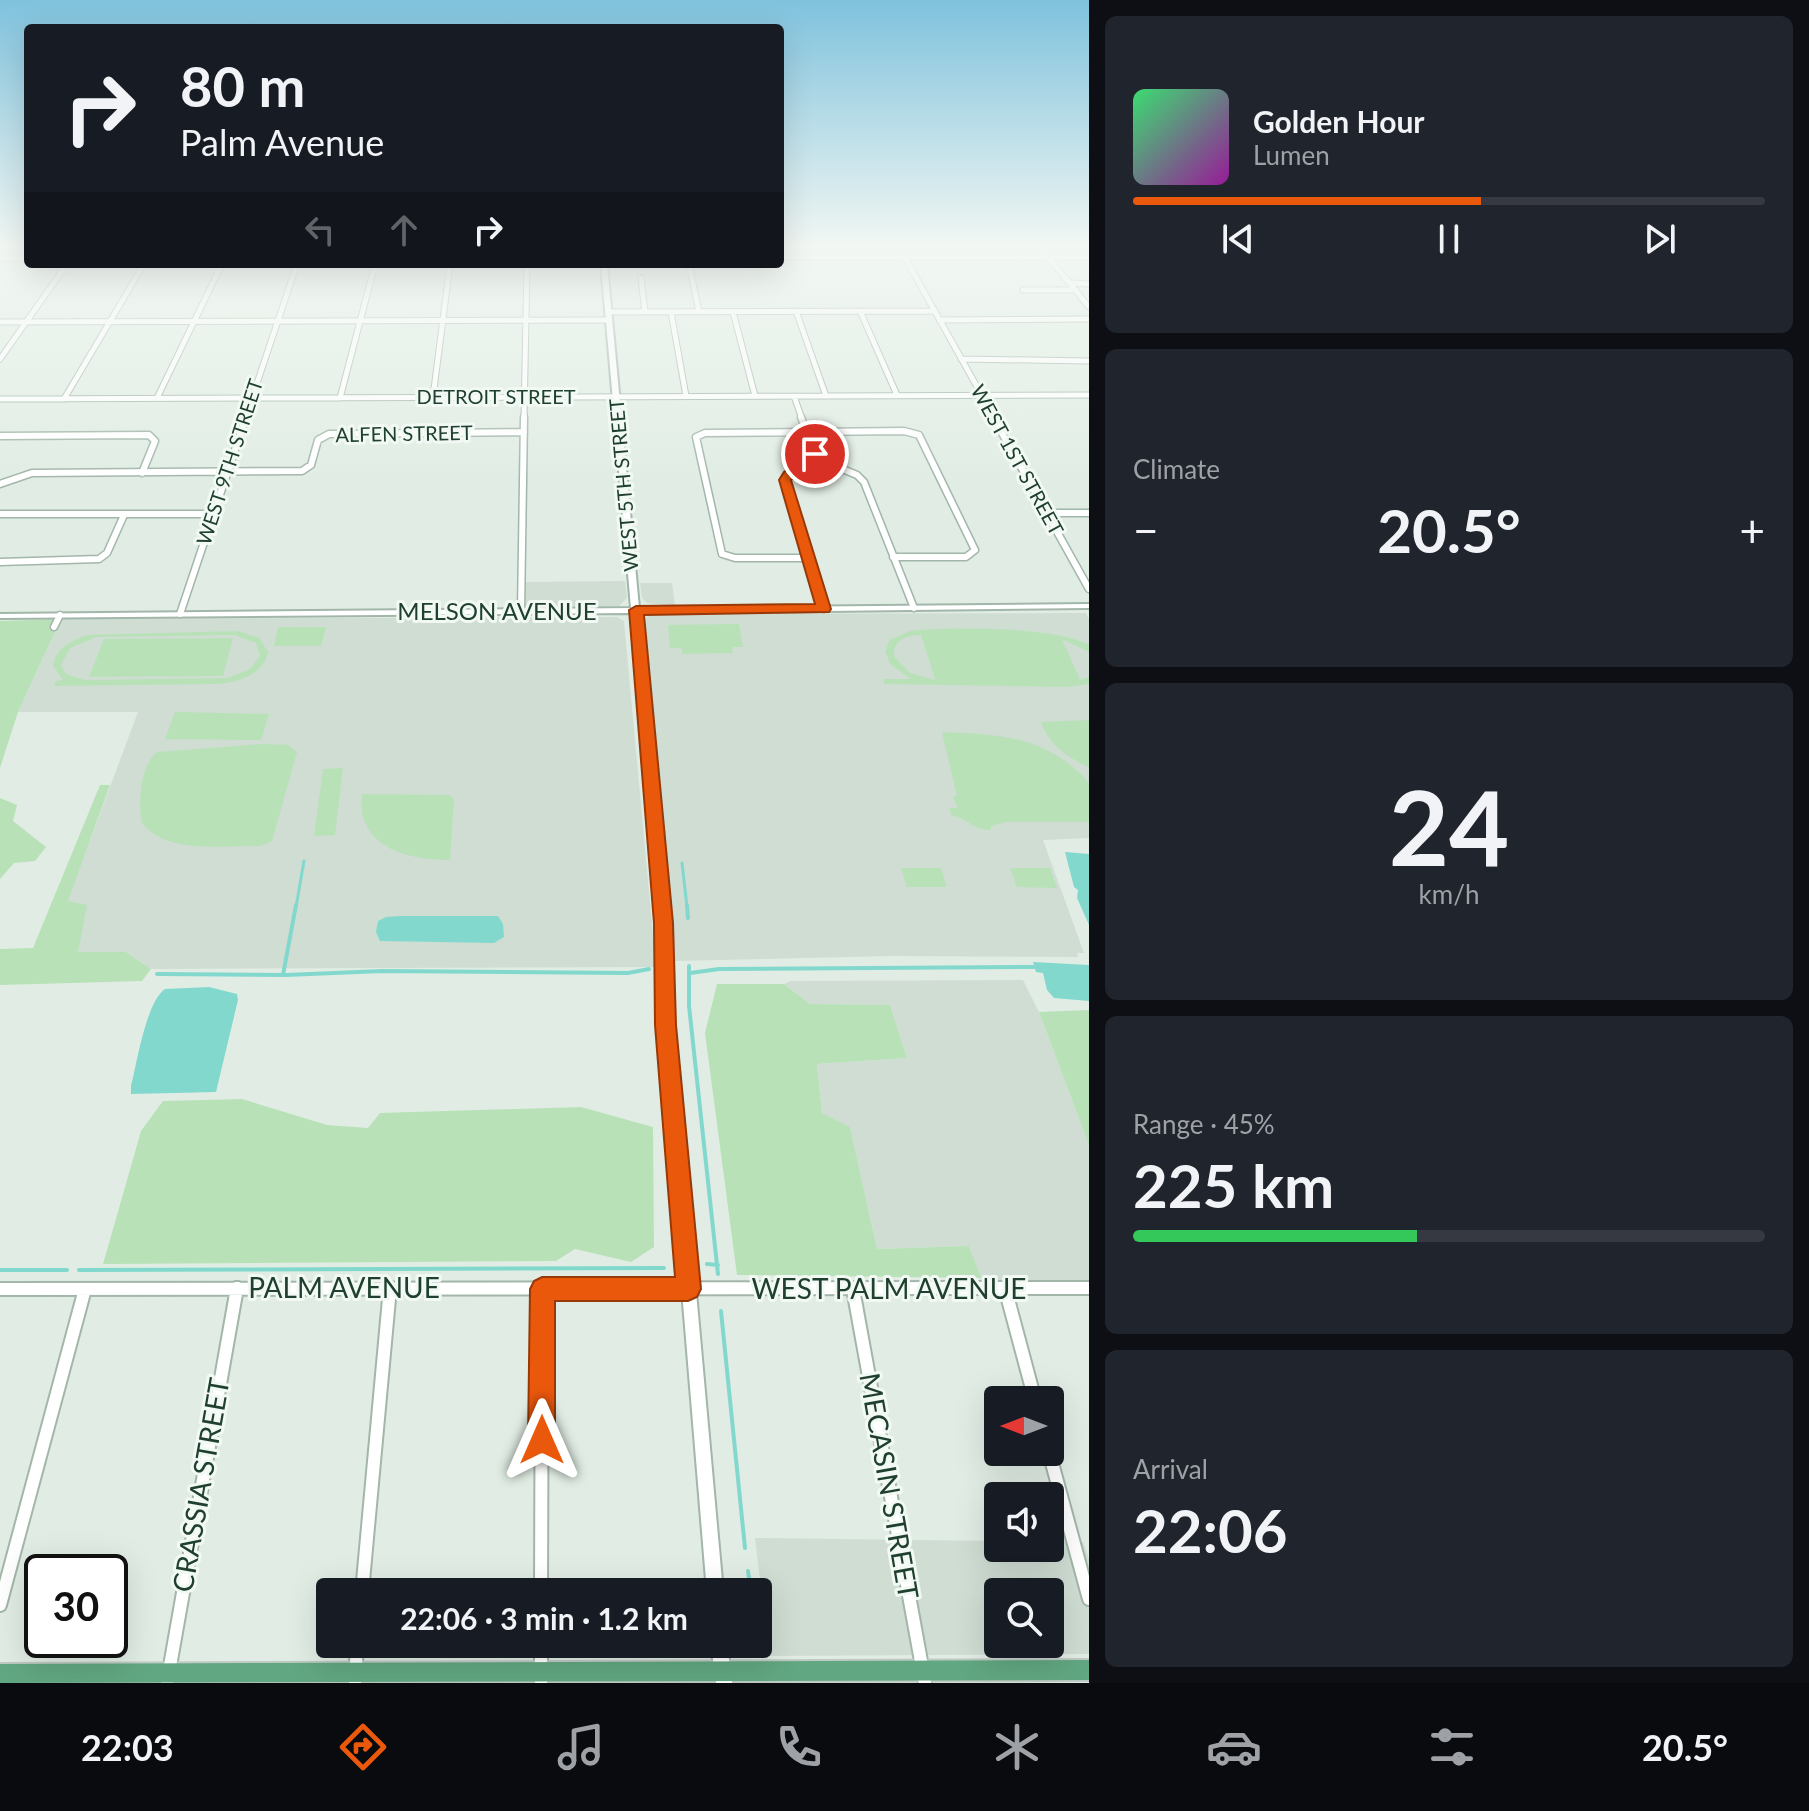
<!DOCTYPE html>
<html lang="en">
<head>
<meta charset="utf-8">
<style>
	body { margin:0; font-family:Lato,sans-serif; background:#20242c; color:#f1f3f6; height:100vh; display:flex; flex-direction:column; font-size:30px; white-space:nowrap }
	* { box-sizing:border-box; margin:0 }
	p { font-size:26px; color:#9ea1a6 }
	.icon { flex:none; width:44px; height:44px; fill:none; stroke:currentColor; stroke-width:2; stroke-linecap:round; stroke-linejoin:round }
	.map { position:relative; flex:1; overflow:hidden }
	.sheet { display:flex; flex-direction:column; gap:16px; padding:16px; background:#0d0f14; width:720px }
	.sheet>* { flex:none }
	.hud { position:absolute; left:24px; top:24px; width:760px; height:244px; border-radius:8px; box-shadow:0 8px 32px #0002; background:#171b24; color:#f1f3f6; overflow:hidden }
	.needle { width:52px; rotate:270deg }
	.controls { position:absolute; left:984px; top:1386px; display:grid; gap:16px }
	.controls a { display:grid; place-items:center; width:80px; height:80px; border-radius:8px; background:#171b24; box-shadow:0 8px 32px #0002; font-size:40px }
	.speed { position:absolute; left:24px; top:1554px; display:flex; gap:16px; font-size:40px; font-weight:700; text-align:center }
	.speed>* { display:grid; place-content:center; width:104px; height:104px; border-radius:50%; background:#171b24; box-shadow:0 8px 32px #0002; line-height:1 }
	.speed .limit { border:4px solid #111; border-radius:12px; background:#fff; color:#111 }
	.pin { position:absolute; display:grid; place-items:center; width:68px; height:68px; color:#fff; margin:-34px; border:4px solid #fff; border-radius:50%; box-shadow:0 2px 8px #0007 }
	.me { position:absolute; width:88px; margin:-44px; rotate:0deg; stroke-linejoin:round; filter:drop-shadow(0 0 6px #0008) }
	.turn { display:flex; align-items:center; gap:28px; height:168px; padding:0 24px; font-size:36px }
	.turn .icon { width:104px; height:104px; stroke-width:2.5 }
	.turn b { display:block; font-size:56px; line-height:68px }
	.lanes { display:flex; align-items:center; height:76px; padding:0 24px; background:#0003; justify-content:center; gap:40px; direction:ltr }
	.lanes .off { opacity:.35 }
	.big { font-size:60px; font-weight:700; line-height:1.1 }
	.sheet .tile { flex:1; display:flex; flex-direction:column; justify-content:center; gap:12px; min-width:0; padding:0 28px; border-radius:12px; background:#20242c }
	.sheet .dial { align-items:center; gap:0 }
	.dial b { font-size:104px; line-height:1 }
	.song { display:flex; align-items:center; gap:24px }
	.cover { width:96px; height:96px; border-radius:12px; background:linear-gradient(135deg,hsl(140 70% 55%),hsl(300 70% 35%)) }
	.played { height:8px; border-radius:4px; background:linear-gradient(90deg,#ea580c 55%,#363941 55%) }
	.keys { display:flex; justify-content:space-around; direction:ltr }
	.heat { display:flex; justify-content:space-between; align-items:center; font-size:44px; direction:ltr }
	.charge { height:12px; border-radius:6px; background:linear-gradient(90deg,#34c759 45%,#363941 0) }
	.trip { position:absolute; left:316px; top:1578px; width:456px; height:80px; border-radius:8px; background:#171b24; box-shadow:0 8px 32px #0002; font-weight:700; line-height:80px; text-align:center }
	.tab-bar { display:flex; height:128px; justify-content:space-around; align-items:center; background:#090b0e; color:#9ea1a6 }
	.tab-bar .icon { width:56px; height:56px }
	.tab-bar .on { color:#ea580c }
	.tab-bar b { font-size:36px; color:#f1f3f6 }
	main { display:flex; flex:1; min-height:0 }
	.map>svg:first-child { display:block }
</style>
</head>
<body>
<main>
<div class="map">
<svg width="1089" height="1683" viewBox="0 0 1089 1683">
	<rect width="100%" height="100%" fill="#e1ede4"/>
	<path fill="#cfddd3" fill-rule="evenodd" d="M780 247H896L901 256H780Z
		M625 581 627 598 619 606 525 607V582Z
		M640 583H672L675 606 647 603 642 598Z
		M1086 613 1089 619V838L1043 840 1084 953H1077L1078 957 892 956 674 961 643 623 648 616 656 614Z
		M617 617 624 621 656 967 151 969 126 952 78 953 67 902 138 712H18L61 619Z
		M1023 980 1039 1012 1089 1145V1283H982L969 1246 877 1249 850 1127 822 1113 817 1064 907 1058 890 1005 810 1004 784 984 790 981Z
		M755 1538 998 1541V1548H1050V1541L1083 1542 1089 1559V1654L769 1656ZM998 1592H1050V1644H998Z"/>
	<path fill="#b8e1b8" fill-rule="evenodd" d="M61 619 18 712 0 768V621Z
		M739 624 743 647H732L733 653 683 654 681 648H670L668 625Z
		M278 627H326L321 646H274Z
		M237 631 259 638 268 652C263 676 236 683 215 684L54 686 56 681 63 680 53 666C55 648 72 640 88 635ZM235 635 256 643 260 656 250 669 228 678 84 680 66 674 61 665 70 648 96 637Z
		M910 631C948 626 1059 627 1089 645V652L1062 639 1080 680 1089 677V684L1068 687 884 684 883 679H911L890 664 885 651 890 640ZM921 635 935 679V680L910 673 894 656C893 640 907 635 921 635Z
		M233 638 223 676 89 677 104 639Z
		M175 712 269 714 261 740 165 739Z
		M1089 720V767C1068 758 1049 745 1041 722Z
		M942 732C1001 735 1047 735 1089 783V822H1006L991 826V830C972 830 967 817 952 816L949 808H958L953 797 957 796Z
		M263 744 288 745 297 752 272 841 260 846C225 845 166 855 142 823 138 802 140 766 157 752Z
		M343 768 335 835 314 836 323 769Z
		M100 785H110L68 901 87 905 78 952H126L151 969 142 981 0 985V949L33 948Z
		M362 794 449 795 454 799 450 860C407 860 356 847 362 794Z
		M0 798 17 805 13 821 46 847 35 861 14 863 0 879Z
		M901 868H941L947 887H907Z
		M1010 868H1050L1057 888 1017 887Z
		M717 984H784L810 1004 890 1005 907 1058 817 1064 822 1113 850 1127 877 1249 969 1246 981 1278 737 1275 705 1033Z
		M1089 1010V1145L1039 1012Z
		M242 1099 327 1125 368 1128 380 1113 581 1107 653 1127 654 1247 631 1262 575 1249 556 1261 103 1264 141 1131 163 1101Z"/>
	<path fill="#83d8cd" d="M1065 852 1089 854V925L1077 898 1078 890 1074 887Z
		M400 916H498L503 924 504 937 494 943 380 941 376 932 378 921 386 917Z
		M1033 962 1089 965V1001L1054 998 1047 990 1043 973 1036 972Z
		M209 987 237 994 238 1000 216 1092 131 1094V1086C137 1063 146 1002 165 989Z"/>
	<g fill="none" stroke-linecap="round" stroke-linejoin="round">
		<path stroke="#83d8cd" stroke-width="3" d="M682 863 687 907
			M296 907 304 861"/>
		<path stroke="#83d8cd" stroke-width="4" d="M687 905 688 918
			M689 966V1006L718 1274
			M690 973 719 969 1034 967
			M157 974 286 975 382 971 628 973 649 969
			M283 975 296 905
			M707 1264 718 1265
			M0 1270H67
			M79 1270 664 1268
			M721 1311 745 1548
			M748 1571 751 1592"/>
		<g stroke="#a3b6aa" stroke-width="7">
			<path id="minor-far2" d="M899 247 995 419
				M1040 247 1089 307
				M780 257H1089
				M0 258H28
				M689 264 699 312
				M641 278 645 312
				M1071 283 1089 284
				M1023 290H1076
				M796 311 826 396
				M860 311 897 395
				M609 312 934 311
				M671 312 686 396
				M733 312 755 396
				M939 320 1089 319
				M0 322 609 320
				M0 359 67 264
				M961 359 1089 361
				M794 396 802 419
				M433 397 450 264
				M157 398 222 264
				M340 398 375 264
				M0 399 1089 395
				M64 399 144 264
				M245 419 297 264
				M524 419 527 264"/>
		</g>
		<g stroke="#a3b6aa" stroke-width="9">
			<path id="minor-far1" d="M801 417 816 458
				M993 417 1089 589
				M0 436 149 435 155 441 142 473
				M816 458 857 475 864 482 914 608
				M816 458 788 474 785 480 824 609
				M0 484 32 473 302 471 311 465 318 440 329 434 524 432
				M1047 513H1089
				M0 514H213
				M809 558H735L722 554 696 437 705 433 904 431 919 435 975 550 966 557H893
				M0 562 99 559 107 553 124 515
				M521 611 524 417
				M180 614 246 417
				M54 627 60 615"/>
		</g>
		<g stroke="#a3b6aa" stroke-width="16">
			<path id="minor" d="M1005 1288 1035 1400
				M0 1289 1089 1288
				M853 1289 925 1683
				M1049 1452 1089 1599
				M362 1592 390 1288
				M541 1592 542 1289
				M0 1605 85 1289
				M541 1644V1683
				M167 1683 237 1288
				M355 1683 357 1644"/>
		</g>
		<g stroke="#a3b6aa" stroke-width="4">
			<path id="tertiary" d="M601 264H607L639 608 1089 604V608L640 613 669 923 672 1025 723 1592H707L660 1025 659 923 632 613 0 618V614L631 608Z
				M711 1644H727L732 1683H716Z"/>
		</g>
		<g stroke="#c0cac4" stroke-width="4">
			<path id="primary" d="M1089 1660V1680L0 1683V1664Z"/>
		</g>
		<use href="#minor-far2" stroke="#fff" stroke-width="5"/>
		<use href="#minor-far1" stroke="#fff" stroke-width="6"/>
		<use href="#minor" stroke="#fff" stroke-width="12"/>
		<use href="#tertiary" fill="#fff" fill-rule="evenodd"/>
		<use href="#primary" fill="#61a781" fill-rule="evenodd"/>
	</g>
	<linearGradient id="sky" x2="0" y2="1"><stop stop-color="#7fc2dd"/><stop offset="0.51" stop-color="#f2f7f3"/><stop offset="1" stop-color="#f2f7f3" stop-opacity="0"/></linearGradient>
	<rect width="1089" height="483" fill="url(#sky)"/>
	<path fill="#ea580c" stroke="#983908" stroke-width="2" d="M815 450 821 454 817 463 791 480 831 609 829 612 644 615 673 923 676 1025 701 1289 697 1297 688 1301H555V1440L551 1450 542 1454 532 1450 528 1440 530 1289 534 1281 542 1277H675L655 1025 654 923 629 610 636 606 815 604 779 480 784 472Z"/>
	<g text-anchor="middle" stroke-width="6" stroke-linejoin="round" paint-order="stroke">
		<g font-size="20" fill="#1f402e" stroke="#f2f9f4">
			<text x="496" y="404">DETROIT STREET</text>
			<text transform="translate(404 434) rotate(-1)" y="7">ALFEN STREET</text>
			<text transform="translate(1017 460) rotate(61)" y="7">WEST 1ST STREET</text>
			<text transform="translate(230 462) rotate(-72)" y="7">WEST 9TH STREET</text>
			<text transform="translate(624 485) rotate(-95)" y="7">WEST 5TH STREET</text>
		</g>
		<g font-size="24" fill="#1f402e" stroke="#f2f9f4">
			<text x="497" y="620">MELSON AVENUE</text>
		</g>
		<g font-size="28" fill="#1f402e" stroke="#f2f9f4">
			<text x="344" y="1298">PALM AVENUE</text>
			<text x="889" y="1299">WEST PALM AVENUE</text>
			<text transform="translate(201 1485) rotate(-80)" y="10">CRASSIA STREET</text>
			<text transform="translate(889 1486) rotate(80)" y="10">MECASIN STREET</text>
		</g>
	</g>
</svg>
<div class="controls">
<a><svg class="needle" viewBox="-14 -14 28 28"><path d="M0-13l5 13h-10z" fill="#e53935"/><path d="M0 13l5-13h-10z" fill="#9ea1a6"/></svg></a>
<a><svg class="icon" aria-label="sound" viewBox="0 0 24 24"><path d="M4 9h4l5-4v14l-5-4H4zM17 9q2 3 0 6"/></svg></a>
<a><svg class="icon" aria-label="search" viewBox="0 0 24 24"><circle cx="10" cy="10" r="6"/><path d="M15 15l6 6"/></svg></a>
</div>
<div class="speed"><div class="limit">30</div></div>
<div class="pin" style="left:815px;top:454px;background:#d93025"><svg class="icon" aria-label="arrive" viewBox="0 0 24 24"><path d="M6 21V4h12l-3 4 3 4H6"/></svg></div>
<svg class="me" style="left:542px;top:1440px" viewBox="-20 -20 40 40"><path d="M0-17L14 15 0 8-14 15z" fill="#ea580c" stroke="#fff" stroke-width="4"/></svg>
<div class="trip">22:06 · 3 min · 1.2 km</div>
<div class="hud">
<div class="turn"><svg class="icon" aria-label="right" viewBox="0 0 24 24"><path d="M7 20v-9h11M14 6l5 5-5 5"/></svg><div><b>80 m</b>Palm Avenue</div></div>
<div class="lanes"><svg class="icon off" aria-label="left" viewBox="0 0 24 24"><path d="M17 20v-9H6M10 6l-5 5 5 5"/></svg><svg class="icon off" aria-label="ahead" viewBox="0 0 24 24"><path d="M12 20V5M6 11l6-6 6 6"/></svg><svg class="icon" aria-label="right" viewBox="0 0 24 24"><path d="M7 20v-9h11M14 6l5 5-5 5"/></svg></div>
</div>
</div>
<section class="sheet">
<div class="tile">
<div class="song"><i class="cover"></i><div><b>Golden Hour</b><p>Lumen</p></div></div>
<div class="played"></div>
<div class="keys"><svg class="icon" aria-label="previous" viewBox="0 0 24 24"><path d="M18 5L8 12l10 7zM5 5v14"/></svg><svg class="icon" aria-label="pause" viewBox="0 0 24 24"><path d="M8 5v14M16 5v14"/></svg><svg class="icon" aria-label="next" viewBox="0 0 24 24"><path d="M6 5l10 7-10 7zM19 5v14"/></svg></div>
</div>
<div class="tile"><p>Climate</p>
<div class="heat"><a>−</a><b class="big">20.5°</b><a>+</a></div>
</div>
<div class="tile dial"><b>24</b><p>km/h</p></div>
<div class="tile"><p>Range · 45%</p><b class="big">225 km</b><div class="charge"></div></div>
<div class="tile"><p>Arrival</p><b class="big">22:06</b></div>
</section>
</main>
<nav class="tab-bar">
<b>22:03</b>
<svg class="icon on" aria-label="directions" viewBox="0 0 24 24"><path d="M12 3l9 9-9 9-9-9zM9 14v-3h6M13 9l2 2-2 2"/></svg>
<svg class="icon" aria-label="music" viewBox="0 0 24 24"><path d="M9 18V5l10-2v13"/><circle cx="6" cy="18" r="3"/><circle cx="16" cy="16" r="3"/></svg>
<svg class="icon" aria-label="phone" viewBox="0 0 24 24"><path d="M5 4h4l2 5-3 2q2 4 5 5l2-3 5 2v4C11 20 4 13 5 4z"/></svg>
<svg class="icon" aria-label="climate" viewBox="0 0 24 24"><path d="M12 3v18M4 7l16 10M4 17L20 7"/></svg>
<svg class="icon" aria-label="car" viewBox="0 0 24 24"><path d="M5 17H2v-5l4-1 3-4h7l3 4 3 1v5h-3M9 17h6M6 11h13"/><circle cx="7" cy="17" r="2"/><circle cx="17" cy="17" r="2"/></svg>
<svg class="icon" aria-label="filters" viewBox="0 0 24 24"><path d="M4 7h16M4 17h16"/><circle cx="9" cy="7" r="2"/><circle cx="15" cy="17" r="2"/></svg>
<b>20.5°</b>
</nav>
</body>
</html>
